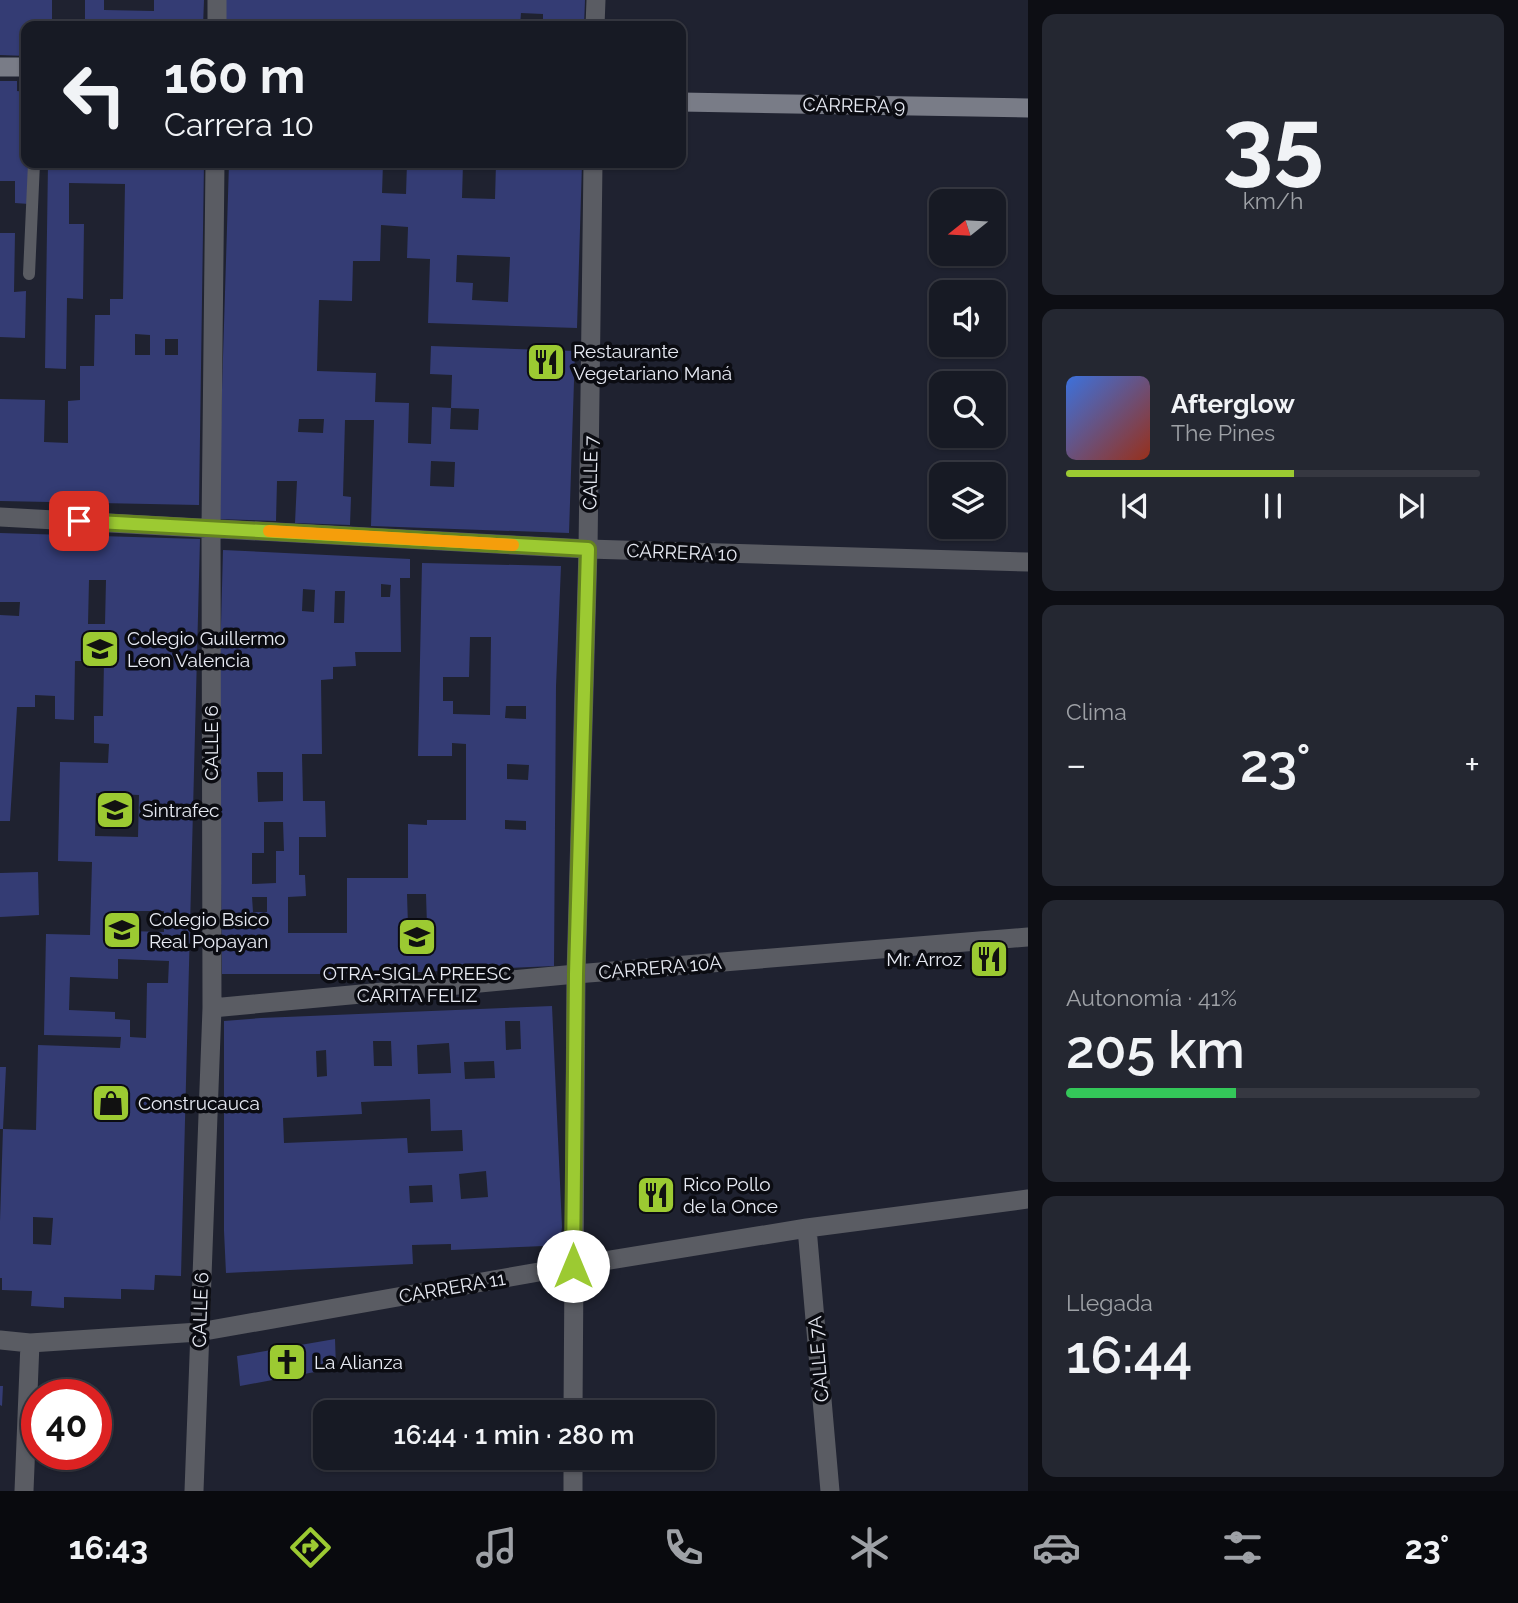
<!DOCTYPE html>
<html lang="es">
<head>
<meta charset="utf-8">
<style>
	body { margin:0; font-family:Raleway,sans-serif; background:#242731; color:#f1f3f6; height:100vh; display:flex; flex-direction:column; font-size:26px; white-space:nowrap }
	* { box-sizing:border-box; margin:0 }
	p { font-size:23px; color:#9ea1a6 }
	.icon { flex:none; width:38px; height:38px; fill:none; stroke:currentColor; stroke-width:2; stroke-linecap:round; stroke-linejoin:round }
	.map { position:relative; flex:1; overflow:hidden }
	.side { display:flex; flex-direction:column; gap:14px; padding:14px; background:#0d0e14; width:490px }
	.side>* { flex:none }
	.hud { position:absolute; left:21px; top:21px; width:665px; height:147px; border-radius:14px; box-shadow:0 2px 5px #0004,0 0 0 2px #363841; background:#171a24; color:#f1f3f6; overflow:hidden }
	.needle { width:46px; rotate:252deg }
	.buttons { position:absolute; left:929px; top:189px; display:grid; gap:14px }
	.buttons a { display:grid; place-items:center; width:77px; height:77px; border-radius:14px; background:#171a24; box-shadow:0 2px 5px #0004,0 0 0 2px #363841; font-size:35px }
	.speed { position:absolute; left:21px; top:1379px; display:flex; gap:14px; font-size:35px; font-weight:700; text-align:center }
	.speed>* { display:grid; place-content:center; width:91px; height:91px; border-radius:50%; background:#171a24; box-shadow:0 2px 5px #0004,0 0 0 2px #363841; line-height:1 }
	.speed .limit { border:10px solid #d22; background:#fff; color:#111 }
	.pin { position:absolute; display:grid; place-items:center; width:60px; height:60px; color:#fff; margin:-30px; border-radius:14px; box-shadow:0 4px 10px #0006 }
	.me { position:absolute; width:77px; margin:-38px; rotate:0deg; stroke-linejoin:round; filter:drop-shadow(0 0 5px #0008) }
	.turn { display:flex; align-items:center; gap:24px; height:147px; padding:0 28px; font-size:32px }
	.turn .icon { width:91px; height:91px; stroke-width:2.5 }
	.turn b { display:block; font-size:49px; line-height:60px }
	.big { font-size:52px; font-weight:600; line-height:1.1 }
	.side .card { flex:1; display:flex; flex-direction:column; justify-content:center; gap:10px; min-width:0; padding:0 24px; border-radius:14px; background:#242731 }
	.side .dial { align-items:center; gap:0 }
	.dial b { font-size:91px; line-height:1 }
	.song { display:flex; align-items:center; gap:21px }
	.cover { width:84px; height:84px; border-radius:10px; background:linear-gradient(135deg,hsl(220 70% 55%),hsl(10 70% 35%)) }
	.played { height:7px; border-radius:4px; background:linear-gradient(90deg,#9cca32 55%,#363841 55%) }
	.keys { display:flex; justify-content:space-around; direction:ltr }
	.heat { display:flex; justify-content:space-between; align-items:center; font-size:38px; direction:ltr }
	.charge { height:10px; border-radius:5px; background:linear-gradient(90deg,#34c759 41%,#363841 0) }
	.trip { position:absolute; left:313px; top:1400px; width:402px; height:70px; border-radius:14px; background:#171a24; box-shadow:0 2px 5px #0004,0 0 0 2px #363841; font-weight:600; line-height:70px; text-align:center }
	.menu { display:flex; height:112px; justify-content:space-around; align-items:center; background:#090a0e; color:#9ea1a6 }
	.menu .icon { width:49px; height:49px }
	.menu .selected { color:#9cca32 }
	.menu b { font-size:32px; color:#f1f3f6 }
	main { display:flex; flex:1; min-height:0 }
	.map>svg:first-child { display:block }
</style>
</head>
<body>
<main>
<div class="map">
<svg width="1028" height="1491" viewBox="0 0 1028 1491">
	<rect width="100%" height="100%" fill="#1f2230"/>
	<path fill="#343c74" fill-rule="evenodd" d="M0 0H52V19L85 20V0H104V10L154 11V0H204L203 26H26V56L0 55Z
		M226 0H585L584 26H543V14L521 13 520 26H225Z
		M0 81H17V91L26 92V163H30L29 204 15 203V181H0Z
		M48 163H204L199 505 0 501V399L45 400 44 442 68 443V401L80 400V366H94L95 315H110V299H123L125 184 69 183V224H84L83 299 67 298 66 369 45 368ZM135 334 150 335V355H135ZM165 339H178V355H165Z
		M229 163H383L382 193 406 194 407 163H463L462 198 495 199 496 163H582L577 328 428 323 430 259 407 258 408 227 381 225 380 261H353L352 301 319 300 317 371 376 373 375 402 409 403 408 443 431 444 432 407 451 408 450 429 478 430 479 409 451 408 452 375 430 374 431 346 575 351 569 533 371 526 374 420H345L343 496 351 497 350 525 295 523 297 481H277L276 521 218 519ZM457 255 510 257 508 302 472 300 473 283 456 282ZM299 419H324L323 433 298 432ZM431 461 455 462 454 487 430 486Z
		M0 233H15L14 292 26 291 25 338 0 337Z
		M0 533 200 539 181 1276 155 1275 154 1290 121 1289V1299L64 1297V1308L31 1306 32 1291 2 1290V1278H0V1221L3 1129H0V1067H6L3 1129 36 1130 38 1045 120 1048 121 1037 44 1035 46 934 90 935 92 862 58 861 60 762 108 763 109 744 94 743V716H103L104 661H75L74 720 55 719V696L35 695V707H17L10 821H0V615L19 616 20 602H0ZM89 580H106L105 624H88ZM96 793 139 795 138 837 95 836ZM130 911H164V932L130 931ZM118 959 169 961 168 983H147L146 1038 130 1037V1020L115 1019V1012L69 1010 70 977 118 979ZM33 1217 53 1218 51 1245 33 1244Z
		M223 550 410 559V578H400L401 652H355L356 666 333 667V679L321 680 322 754H302L303 801H325L326 837H299V875H305L306 896 288 897V933H347V878H408V824L427 825V820H466V744L452 743V756H418L422 563 561 566 556 686 554 966 374 974H222L219 700ZM381 584 391 585 390 597H381ZM303 589 315 590 314 612 302 611ZM335 591H345L344 623H334ZM470 637H491L490 715 453 714V701H443V677H469ZM506 706H526V719L505 718ZM507 764 529 765 528 780 507 779ZM257 772H283V801L258 802ZM505 820 526 821V830L505 829ZM264 822H283L284 851H276V883L252 884V853H264ZM407 894H426L427 926H408ZM252 897H267V912H253Z
		M38 872 39 915 0 917V873Z
		M552 1006 562 1227 561 1235 557 1241 544 1246 451 1250V1244L412 1245 413 1264 226 1273 224 1231V1021L261 1018ZM505 1021H520L521 1049 506 1050ZM373 1041H391L392 1066H374ZM449 1043 451 1073 418 1074 417 1045ZM326 1050 327 1076 317 1077 316 1051ZM494 1061 495 1078 465 1079 464 1062ZM430 1099 431 1131 462 1130 463 1151 408 1153 407 1138 284 1143 283 1118 362 1114 361 1102ZM486 1171 488 1197 461 1199 459 1174ZM432 1185 433 1202 410 1203 409 1186Z
		M335 1339 336 1368 240 1386 237 1356Z
		M0 1386H3L2 1406 0 1405Z"/>
	<g fill="none" stroke-linecap="round" stroke-linejoin="round">
		<path stroke="#5a5c63" stroke-width="12" d="M29 274 34 163"/>
		<path stroke="#5a5c63" stroke-width="19" d="M217 26V0
			M0 517 588 549 1028 562
			M212 1008 576 974 1028 937
			M807 1228 830 1491
			M0 1340 30 1343 199 1332 573 1266 807 1228 1028 1199
			M24 1491 30 1343
			M194 1491 212 1008 211 528 215 163"/>
		<path stroke="#5a5c63" stroke-width="19" d="M595 26 596 0
			M573 1412 576 974 588 549 593 163
			M573 1491V1458"/>
		<path stroke="#797c87" stroke-width="19" d="M0 67H26
			M681 102 1028 108"/>
	</g>
	<g fill="none" stroke-linecap="round" stroke-linejoin="round">
		<g stroke="#658320" stroke-width="18">
			<path id="route" d="M79 521 588 549 576 974 573 1266"/>
		</g>
		<use href="#route" stroke="#9cca32" stroke-width="12"/>
		<path stroke="#f59e0b" stroke-width="12" d="M269 531 513 545"/>
	</g>
	<defs>
		<g id="restaurant-square" transform="scale(2.0125)"><rect x="-9" y="-9" width="18" height="18" rx="4" fill="#9cca32" stroke="#0b0c12"/><path d="M-5-6h1v4h1v-4h1v4h1v-4h1v5L-1.5 .5V6h-2V.5L-5-1ZM5-6V6H3V1.5H1.5Q1.5-4 5-6Z" fill="#111"/></g>
		<g id="school-square" transform="scale(2.0125)"><rect x="-9" y="-9" width="18" height="18" rx="4" fill="#9cca32" stroke="#0b0c12"/><path d="M0-5L7-2L0 1L-7-2ZM-4 1L0 2.5L4 1V4Q0 6-4 4Z" fill="#111"/></g>
		<g id="shop-square" transform="scale(2.0125)"><rect x="-9" y="-9" width="18" height="18" rx="4" fill="#9cca32" stroke="#0b0c12"/><path d="M-5-2.5h2.3a2.7 3.5 0 0 1 5.4 0H5L5.5 6h-11ZM-1.5-2.5h3a1.5 2.3 0 0 0-3 0Z" fill="#111"/></g>
		<g id="church-square" transform="scale(2.0125)"><rect x="-9" y="-9" width="18" height="18" rx="4" fill="#9cca32" stroke="#0b0c12"/><path d="M-1.2-6h2.4v3.5h3.3v2.4h-3.3V6h-2.4V-.1h-3.3v-2.4h3.3Z" fill="#111"/></g>
	</defs>
	<g fill-rule="evenodd">
		<use href="#restaurant-square" x="546" y="362"/>
		<use href="#school-square" x="100" y="649"/>
		<use href="#school-square" x="115" y="810"/>
		<use href="#school-square" x="122" y="930"/>
		<use href="#school-square" x="417" y="937"/>
		<use href="#restaurant-square" x="989" y="959"/>
		<use href="#shop-square" x="111" y="1103"/>
		<use href="#restaurant-square" x="656" y="1195"/>
		<use href="#church-square" x="287" y="1362"/>
	</g>
	<g text-anchor="middle" stroke-width="7" stroke-linejoin="round" paint-order="stroke">
		<g font-size="19" fill="#e7eaf3" stroke="#0b0c12">
			<text transform="translate(854 105) rotate(1)" y="7">CARRERA 9</text>
			<text transform="translate(590 473) rotate(-89)" y="7">CALLE 7</text>
			<text transform="translate(682 552) rotate(2)" y="7">CARRERA 10</text>
			<text transform="translate(211 743) rotate(-90)" y="7">CALLE 6</text>
			<text transform="translate(660 967) rotate(-5)" y="7">CARRERA 10A</text>
			<text transform="translate(452 1287) rotate(-10)" y="7">CARRERA 11</text>
			<text transform="translate(200 1310) rotate(-88)" y="7">CALLE 6</text>
			<text transform="translate(818 1359) rotate(-95)" y="7">CALLE 7A</text>
		</g>
		<g font-size="19" fill="#e7eaf3" stroke="#0b0c12" text-anchor="start">
			<text x="573" y="358">Restaurante<tspan x="573" dy="22">Vegetariano Maná</tspan></text>
			<text x="127" y="645">Colegio Guillermo<tspan x="127" dy="22">Leon Valencia</tspan></text>
			<text x="142" y="817">Sintrafec</text>
			<text x="149" y="926">Colegio Bsico<tspan x="149" dy="22">Real Popayan</tspan></text>
			<text x="962" y="966" text-anchor="end">Mr. Arroz</text>
			<text x="417" y="980" text-anchor="middle">OTRA-SIGLA PREESC<tspan x="417" dy="22">CARITA FELIZ</tspan></text>
			<text x="138" y="1110">Construcauca</text>
			<text x="683" y="1191">Rico Pollo<tspan x="683" dy="22">de la Once</tspan></text>
			<text x="314" y="1369">La Alianza</text>
		</g>
	</g>
</svg>
<div class="buttons">
<a><svg class="needle" viewBox="-14 -14 28 28"><path d="M0-13l5 13h-10z" fill="#e53935"/><path d="M0 13l5-13h-10z" fill="#9ea1a6"/></svg></a>
<a><svg class="icon" aria-label="sound" viewBox="0 0 24 24"><path d="M4 9h4l5-4v14l-5-4H4zM17 9q2 3 0 6"/></svg></a>
<a><svg class="icon" aria-label="search" viewBox="0 0 24 24"><circle cx="10" cy="10" r="6"/><path d="M15 15l6 6"/></svg></a>
<a><svg class="icon" aria-label="layers" viewBox="0 0 24 24"><path d="M12 4l9 5-9 5-9-5zM3 14l9 5 9-5"/></svg></a>
</div>
<div class="speed"><div class="limit">40</div></div>
<div class="pin" style="left:79px;top:521px;background:#d93025"><svg class="icon" aria-label="arrive" viewBox="0 0 24 24"><path d="M6 21V4h12l-3 4 3 4H6"/></svg></div>
<svg class="me" style="left:573px;top:1266px" viewBox="-20 -20 40 40"><circle r="19" fill="#fff"/><path d="M0-13L10 11 0 6-10 11z" fill="#9cca32"/></svg>
<div class="trip">16:44 · 1 min · 280 m</div>
<div class="hud">
<div class="turn"><svg class="icon" aria-label="left" viewBox="0 0 24 24"><path d="M17 20v-9H6M10 6l-5 5 5 5"/></svg><div><b>160 m</b>Carrera 10</div></div>
</div>
</div>
<section class="side">
<div class="card dial"><b>35</b><p>km/h</p></div>
<div class="card">
<div class="song"><i class="cover"></i><div><b>Afterglow</b><p>The Pines</p></div></div>
<div class="played"></div>
<div class="keys"><svg class="icon" aria-label="previous" viewBox="0 0 24 24"><path d="M18 5L8 12l10 7zM5 5v14"/></svg><svg class="icon" aria-label="pause" viewBox="0 0 24 24"><path d="M8 5v14M16 5v14"/></svg><svg class="icon" aria-label="next" viewBox="0 0 24 24"><path d="M6 5l10 7-10 7zM19 5v14"/></svg></div>
</div>
<div class="card"><p>Clima</p>
<div class="heat"><a>−</a><b class="big">23°</b><a>+</a></div>
</div>
<div class="card"><p>Autonomía · 41%</p><b class="big">205 km</b><div class="charge"></div></div>
<div class="card"><p>Llegada</p><b class="big">16:44</b></div>
</section>
</main>
<nav class="menu">
<b>16:43</b>
<svg class="icon selected" aria-label="directions" viewBox="0 0 24 24"><path d="M12 3l9 9-9 9-9-9zM9 14v-3h6M13 9l2 2-2 2"/></svg>
<svg class="icon" aria-label="music" viewBox="0 0 24 24"><path d="M9 18V5l10-2v13"/><circle cx="6" cy="18" r="3"/><circle cx="16" cy="16" r="3"/></svg>
<svg class="icon" aria-label="phone" viewBox="0 0 24 24"><path d="M5 4h4l2 5-3 2q2 4 5 5l2-3 5 2v4C11 20 4 13 5 4z"/></svg>
<svg class="icon" aria-label="climate" viewBox="0 0 24 24"><path d="M12 3v18M4 7l16 10M4 17L20 7"/></svg>
<svg class="icon" aria-label="car" viewBox="0 0 24 24"><path d="M5 17H2v-5l4-1 3-4h7l3 4 3 1v5h-3M9 17h6M6 11h13"/><circle cx="7" cy="17" r="2"/><circle cx="17" cy="17" r="2"/></svg>
<svg class="icon" aria-label="filters" viewBox="0 0 24 24"><path d="M4 7h16M4 17h16"/><circle cx="9" cy="7" r="2"/><circle cx="15" cy="17" r="2"/></svg>
<b>23°</b>
</nav>
</body>
</html>
